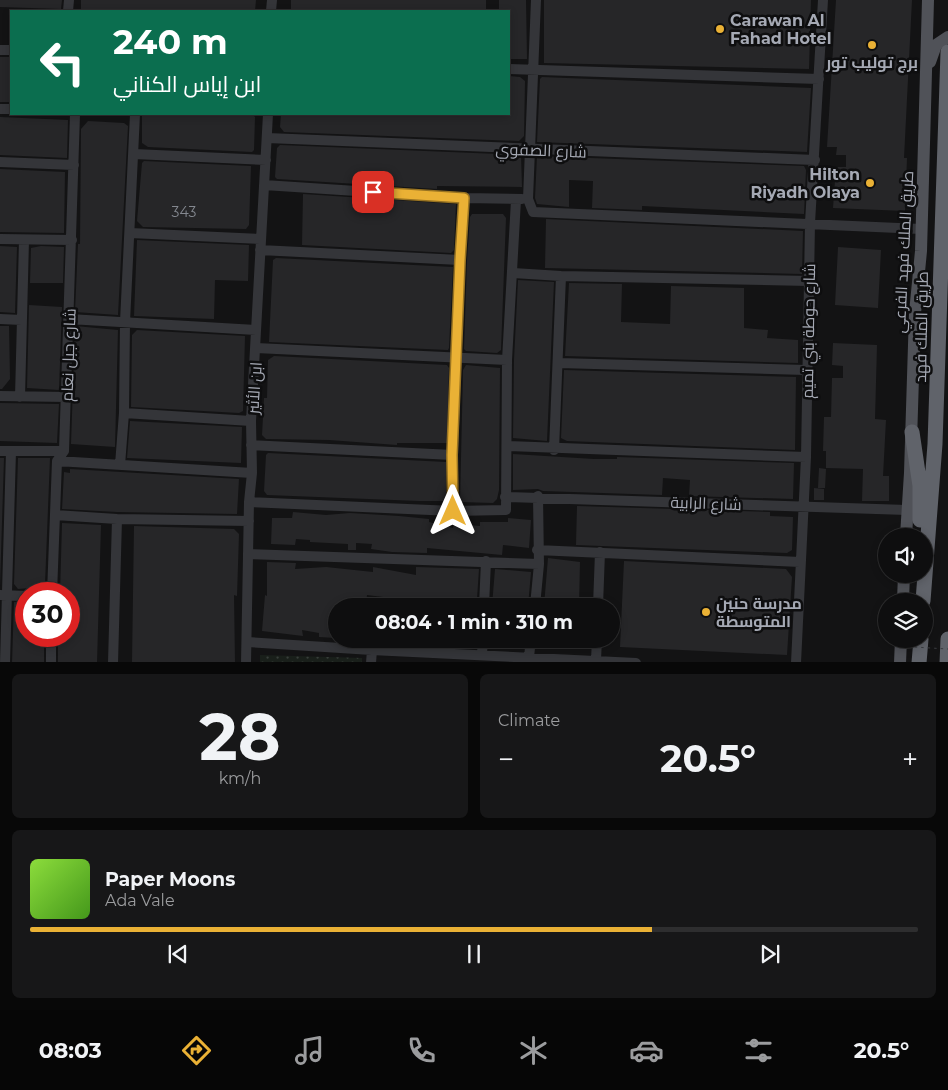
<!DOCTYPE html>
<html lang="en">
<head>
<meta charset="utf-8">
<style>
	body { margin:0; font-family:Montserrat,Cairo,sans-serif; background:#171718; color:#f1f3f6; height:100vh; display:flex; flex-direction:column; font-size:19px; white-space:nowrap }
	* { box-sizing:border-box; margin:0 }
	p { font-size:16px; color:#9b9c9e }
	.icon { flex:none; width:28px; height:28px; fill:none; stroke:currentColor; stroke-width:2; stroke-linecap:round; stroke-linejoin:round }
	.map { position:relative; height:662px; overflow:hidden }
	.drawer { display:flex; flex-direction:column; gap:12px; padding:12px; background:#080808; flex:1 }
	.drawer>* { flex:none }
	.banner { position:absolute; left:10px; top:10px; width:500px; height:105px; border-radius:0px; box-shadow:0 2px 8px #0003,0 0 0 1px #2e2e2f; background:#0b6e4f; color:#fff; overflow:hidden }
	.controls { position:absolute; left:878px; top:528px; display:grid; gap:10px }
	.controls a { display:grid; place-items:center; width:55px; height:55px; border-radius:50%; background:#0e0e0f; box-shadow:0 2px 8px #0003,0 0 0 1px #2e2e2f; font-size:25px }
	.speed { position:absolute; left:15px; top:582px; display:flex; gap:10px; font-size:25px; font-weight:700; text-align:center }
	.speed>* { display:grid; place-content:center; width:65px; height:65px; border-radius:50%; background:#0e0e0f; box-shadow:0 2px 8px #0003,0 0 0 1px #2e2e2f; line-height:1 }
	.speed .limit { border:8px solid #d22; background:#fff; color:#111 }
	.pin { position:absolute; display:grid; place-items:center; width:42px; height:42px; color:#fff; margin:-21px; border-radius:10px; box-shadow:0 2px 8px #0006 }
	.me { position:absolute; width:55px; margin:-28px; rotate:0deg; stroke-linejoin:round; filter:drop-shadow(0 0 4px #0008) }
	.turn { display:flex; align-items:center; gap:18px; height:105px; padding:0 20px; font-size:22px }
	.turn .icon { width:65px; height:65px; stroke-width:2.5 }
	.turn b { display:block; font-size:35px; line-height:42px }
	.big { font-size:38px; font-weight:700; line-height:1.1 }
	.drawer .card { flex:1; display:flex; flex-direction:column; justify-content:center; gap:8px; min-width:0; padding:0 18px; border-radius:8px; background:#171718 }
	.drawer .dial { align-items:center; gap:0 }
	.dial b { font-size:65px; line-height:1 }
	.song { display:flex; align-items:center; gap:15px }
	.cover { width:60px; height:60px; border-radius:8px; background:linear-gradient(135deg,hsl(90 70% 55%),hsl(100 70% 35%)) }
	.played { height:5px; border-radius:2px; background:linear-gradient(90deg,#eab135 70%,#2e2e2f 70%) }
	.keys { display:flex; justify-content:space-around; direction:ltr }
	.heat { display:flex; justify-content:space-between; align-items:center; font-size:28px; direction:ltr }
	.drawer .tiles { flex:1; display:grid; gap:12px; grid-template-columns:1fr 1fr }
	.card:last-child { grid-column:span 2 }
	.trip { position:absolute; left:328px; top:598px; width:292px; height:50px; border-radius:25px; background:#0e0e0f; box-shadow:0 2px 8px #0003,0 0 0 1px #2e2e2f; font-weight:700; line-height:50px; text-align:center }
	.dock { display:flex; height:80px; justify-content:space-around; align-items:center; background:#060606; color:#9b9c9e }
	.dock .icon { width:35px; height:35px }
	.dock .selected { color:#eab135 }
	.dock b { font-size:22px; color:#f1f3f6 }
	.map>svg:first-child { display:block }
</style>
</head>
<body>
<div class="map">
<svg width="948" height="663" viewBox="0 0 948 663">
	<defs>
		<pattern id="garden-dots" width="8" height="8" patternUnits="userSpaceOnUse" patternTransform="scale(1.25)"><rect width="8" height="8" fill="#191f1a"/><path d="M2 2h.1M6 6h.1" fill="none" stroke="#373d39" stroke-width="1.8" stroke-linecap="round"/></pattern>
	</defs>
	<rect width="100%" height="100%" fill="#131314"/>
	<path fill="url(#garden-dots)" d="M260 655 362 658V662H260Z"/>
	<path fill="#262628" d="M0 0H62L61 9 0 7Z
		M81 0H256L255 11H81Z
		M291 0H486V11H291Z
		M499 0H526L527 59H509V11H499Z
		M544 0H811L809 69 544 63Z
		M836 0H912L904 158H907L905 211 833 208 836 167H846V155H836L837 147H827Z
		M0 57H11V102H0Z
		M509 76 520 77 525 81 524 136 519 141 284 132 280 127 281 114H509Z
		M542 77 811 88 807 152 537 142 540 79Z
		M145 114 253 115 255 117 254 150 252 152 148 147 142 143V116Z
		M0 117 68 120 67 158 0 155Z
		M88 121 124 123 128 126 118 315 75 312 78 244H80L81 129Z
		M280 145 521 155 522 187 437 186V189L277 179 275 177 277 148Z
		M537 156 804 166 806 170 804 214 642 206V210L592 208 593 181 569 180V207L537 204 535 198Z
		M144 161 251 166 249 225 246 229 143 227 137 221 142 163Z
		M0 169 65 172 64 233 0 232Z
		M303 194 456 204 454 250 451 253 302 245Z
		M472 214H503L506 218 501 350 497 353 466 351 464 349 467 260 470 217Z
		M546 219 803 231 802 274 545 268Z
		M137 240 249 245 248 281 215 280 214 319 134 316Z
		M0 246 17 247 15 313 0 312Z
		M41 246 64 247 63 283H30L31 248Z
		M838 247 881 250 878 308 835 305Z
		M276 258 453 267 449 348 448 350 269 342 273 260Z
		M518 280 554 282 547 441 513 438 514 360Z
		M569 283 622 284 621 322 670 324 671 286 744 288V328L768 330 767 338 798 340V363L565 356Z
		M29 305 62 307 59 390 27 388Z
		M0 326H9L10 379 2 389H0Z
		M75 326 118 330 115 447 71 444Z
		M137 330 245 336 243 411 239 413 131 407 132 335Z
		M833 343 877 345 875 419 886 420 883 476H889V501H862L863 469 826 468V451H823L824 417H831L832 378H843V366L832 365Z
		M274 356 447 365 449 368 447 443H397V445L329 440 266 439 262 435 264 398H267L268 360Z
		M466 365 500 368 499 490 497 499 493 503 460 502 463 370Z
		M564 370 796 377 795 450 567 441 561 438Z
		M0 403 59 404 57 443 0 441Z
		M130 421 242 427 241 463 127 458Z
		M268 453 446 462V499L443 501H419L267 495 264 491 266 455Z
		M513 454 594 459H617V457L794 463 793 499 689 496 690 480 663 478 662 495 543 491 538 489 513 490Z
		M0 458H4L0 586Z
		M18 458H50L45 584 43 587 18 589 14 584Z
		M819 468 826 469 825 488H818Z
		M70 469 239 479 237 514 117 512 62 509 64 472 70 473Z
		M814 488 824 489V500H814Z
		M577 506 770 512V516L793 517 792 550 787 553 576 545Z
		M293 512 326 515 350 513 399 516 429 519V522L453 528 454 524 480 526V522H508V518L531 520 529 548 503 545 502 555 427 548V553L392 552 371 549 372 544 356 543V550H348V544L310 542V540L296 539 295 545 271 544 272 518H292Z
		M62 523 101 525 97 663H58V636H69V594H60Z
		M134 526 234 529 239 534 237 596 234 595 235 663H132Z
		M548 558 580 562 579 606H544Z
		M624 561 786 569 792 577 787 655 620 647Z
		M267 562 296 563 295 569 326 567 373 572V567L416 575V567L479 569 477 599H456L455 606H391V598L367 595 366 606H336V638L319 637V633L302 630 303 636 262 631 265 595 267 596Z
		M495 569 531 572 528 606H492Z
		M14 602 26 603V636H44V663H12Z"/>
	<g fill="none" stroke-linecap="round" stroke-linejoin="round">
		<path stroke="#343539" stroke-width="10" d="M536 0 528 199 533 212 921 229
			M68 11 69 0
			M271 11 272 0
			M0 50H11
			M509 69 819 79
			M0 109H11
			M267 138 815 160
			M134 154 266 160
			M0 162 74 165
			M264 185 464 198 522 199
			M130 233 260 239
			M0 239 72 240
			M260 250 460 260
			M513 273 561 276 809 281
			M0 319 22 320
			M69 319 256 330
			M256 348 507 360
			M559 363 806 370
			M0 396 67 397
			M20 397 24 240
			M124 413 251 421
			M251 445 453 455
			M507 446 806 457
			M554 450 561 276
			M0 451H64
			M57 461 252 473
			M120 465 124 413 125 322 135 114
			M505 497 907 510
			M249 502 453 511 506 510 507 360 516 200
			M453 511V455L460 260 464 198
			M55 515 117 519 249 521
			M537 550 800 562
			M248 554 539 564
			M52 594 57 461 64 451 75 114
			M0 595 26 596
			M484 606 486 561
			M535 606 539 564 538 496
			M598 606 600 552
			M247 642 372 650 636 663
			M482 654 483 639
			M529 657 531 639
			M596 660 597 639
			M5 663 11 451
			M51 663V636
			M113 663 117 519
			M246 663 249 502 252 473 251 421 268 114
			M371 663 372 650
			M796 663 806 457 810 223 823 0"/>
		<path stroke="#505258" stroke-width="12" d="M930 62 936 45 948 37
			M906 536 910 473 915 313 921 251 928 0
			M903 601 904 574
			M900 663 901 639"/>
		<path stroke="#60636a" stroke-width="15" d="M912 432 920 486V520
			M923 601 935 444 948 52
			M919 663 921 639
			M947 663 948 639"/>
		<path stroke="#3a3c40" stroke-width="1" stroke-dasharray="2.5 4" stroke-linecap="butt" d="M894 639 896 646 948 649"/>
	</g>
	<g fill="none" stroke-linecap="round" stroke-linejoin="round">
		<g stroke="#987322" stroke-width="12">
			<path id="route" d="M373 192 464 198 460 260 452 455 453 511"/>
		</g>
		<use href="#route" stroke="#eab135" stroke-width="9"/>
	</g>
	<g fill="#eab135" stroke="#0e0e0f" stroke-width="2">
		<circle cx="720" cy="29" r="5"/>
		<circle cx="872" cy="45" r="5"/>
		<circle cx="870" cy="183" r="5"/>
		<circle cx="706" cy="612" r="5"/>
	</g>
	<g text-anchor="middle" stroke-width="5" stroke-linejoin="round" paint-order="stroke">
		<g font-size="14" fill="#848890">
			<text x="184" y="217">343</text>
		</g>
		<g font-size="16" font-weight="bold" fill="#a5a9b4" stroke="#0e0e0f" text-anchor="start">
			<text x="730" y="26">Carawan Al<tspan x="730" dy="18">Fahad Hotel</tspan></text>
			<text x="872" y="68" text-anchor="middle">برج توليب تور</text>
			<text x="860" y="180" text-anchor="end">Hilton<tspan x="860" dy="18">Riyadh Olaya</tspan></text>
			<text x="716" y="609">مدرسة حنين<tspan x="716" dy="18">المتوسطة</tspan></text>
		</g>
		<g font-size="16" fill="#a5a9b4" stroke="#0e0e0f">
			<text transform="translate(541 150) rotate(2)" y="6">شارع الصفوي</text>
			<text transform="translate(903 252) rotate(-87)" y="6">طريق الملك فهد الفرعي</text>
			<text transform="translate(921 327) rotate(-89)" y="6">طريق الملك فهد</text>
			<text transform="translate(808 331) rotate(-89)" y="6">شارع حوطة بني تميم</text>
			<text transform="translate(68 355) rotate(-88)" y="6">شارع جبل نعام</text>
			<text transform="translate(254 388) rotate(-86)" y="6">ابن الأثير</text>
			<text transform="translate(706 503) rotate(2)" y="6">شارع الرابية</text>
		</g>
	</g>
</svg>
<div class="controls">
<a><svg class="icon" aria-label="sound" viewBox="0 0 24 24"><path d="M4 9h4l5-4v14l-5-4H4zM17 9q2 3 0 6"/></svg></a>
<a><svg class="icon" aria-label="layers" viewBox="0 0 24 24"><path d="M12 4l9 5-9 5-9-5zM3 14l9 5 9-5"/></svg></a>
</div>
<div class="speed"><div class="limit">30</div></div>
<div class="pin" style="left:373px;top:192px;background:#d93025"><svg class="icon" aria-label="arrive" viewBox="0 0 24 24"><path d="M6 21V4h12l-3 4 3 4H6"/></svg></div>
<svg class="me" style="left:453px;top:511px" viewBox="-20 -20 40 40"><path d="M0-17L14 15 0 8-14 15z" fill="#eab135" stroke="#fff" stroke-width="4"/></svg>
<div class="trip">08:04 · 1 min · 310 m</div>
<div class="banner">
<div class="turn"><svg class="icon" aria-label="left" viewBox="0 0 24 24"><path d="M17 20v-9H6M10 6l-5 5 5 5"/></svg><div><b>240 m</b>ابن إياس الكناني</div></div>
</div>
</div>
<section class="drawer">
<div class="tiles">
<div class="card dial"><b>28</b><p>km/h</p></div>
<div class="card"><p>Climate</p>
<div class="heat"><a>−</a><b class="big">20.5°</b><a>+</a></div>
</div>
<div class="card">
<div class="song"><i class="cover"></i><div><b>Paper Moons</b><p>Ada Vale</p></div></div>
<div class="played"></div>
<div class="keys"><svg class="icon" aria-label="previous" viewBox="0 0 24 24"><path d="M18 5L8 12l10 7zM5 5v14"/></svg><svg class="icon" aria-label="pause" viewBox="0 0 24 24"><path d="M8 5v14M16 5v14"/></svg><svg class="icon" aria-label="next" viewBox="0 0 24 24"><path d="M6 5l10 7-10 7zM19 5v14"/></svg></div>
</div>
</div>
</section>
<nav class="dock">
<b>08:03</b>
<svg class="icon selected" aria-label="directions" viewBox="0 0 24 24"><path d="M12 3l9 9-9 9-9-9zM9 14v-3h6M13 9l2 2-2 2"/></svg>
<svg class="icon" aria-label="music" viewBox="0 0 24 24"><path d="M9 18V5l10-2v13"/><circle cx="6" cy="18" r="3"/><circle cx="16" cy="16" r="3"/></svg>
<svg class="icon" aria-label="phone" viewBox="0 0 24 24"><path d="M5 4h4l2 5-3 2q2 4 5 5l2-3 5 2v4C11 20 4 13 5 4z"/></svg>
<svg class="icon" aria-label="climate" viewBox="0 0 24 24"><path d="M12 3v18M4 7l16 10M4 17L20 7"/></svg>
<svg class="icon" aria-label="car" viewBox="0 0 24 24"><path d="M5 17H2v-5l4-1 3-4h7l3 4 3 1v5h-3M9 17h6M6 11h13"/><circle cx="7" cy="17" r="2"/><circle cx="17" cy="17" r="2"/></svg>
<svg class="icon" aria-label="filters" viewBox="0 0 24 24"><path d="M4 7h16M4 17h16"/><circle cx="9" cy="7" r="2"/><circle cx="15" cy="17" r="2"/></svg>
<b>20.5°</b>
</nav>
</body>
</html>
